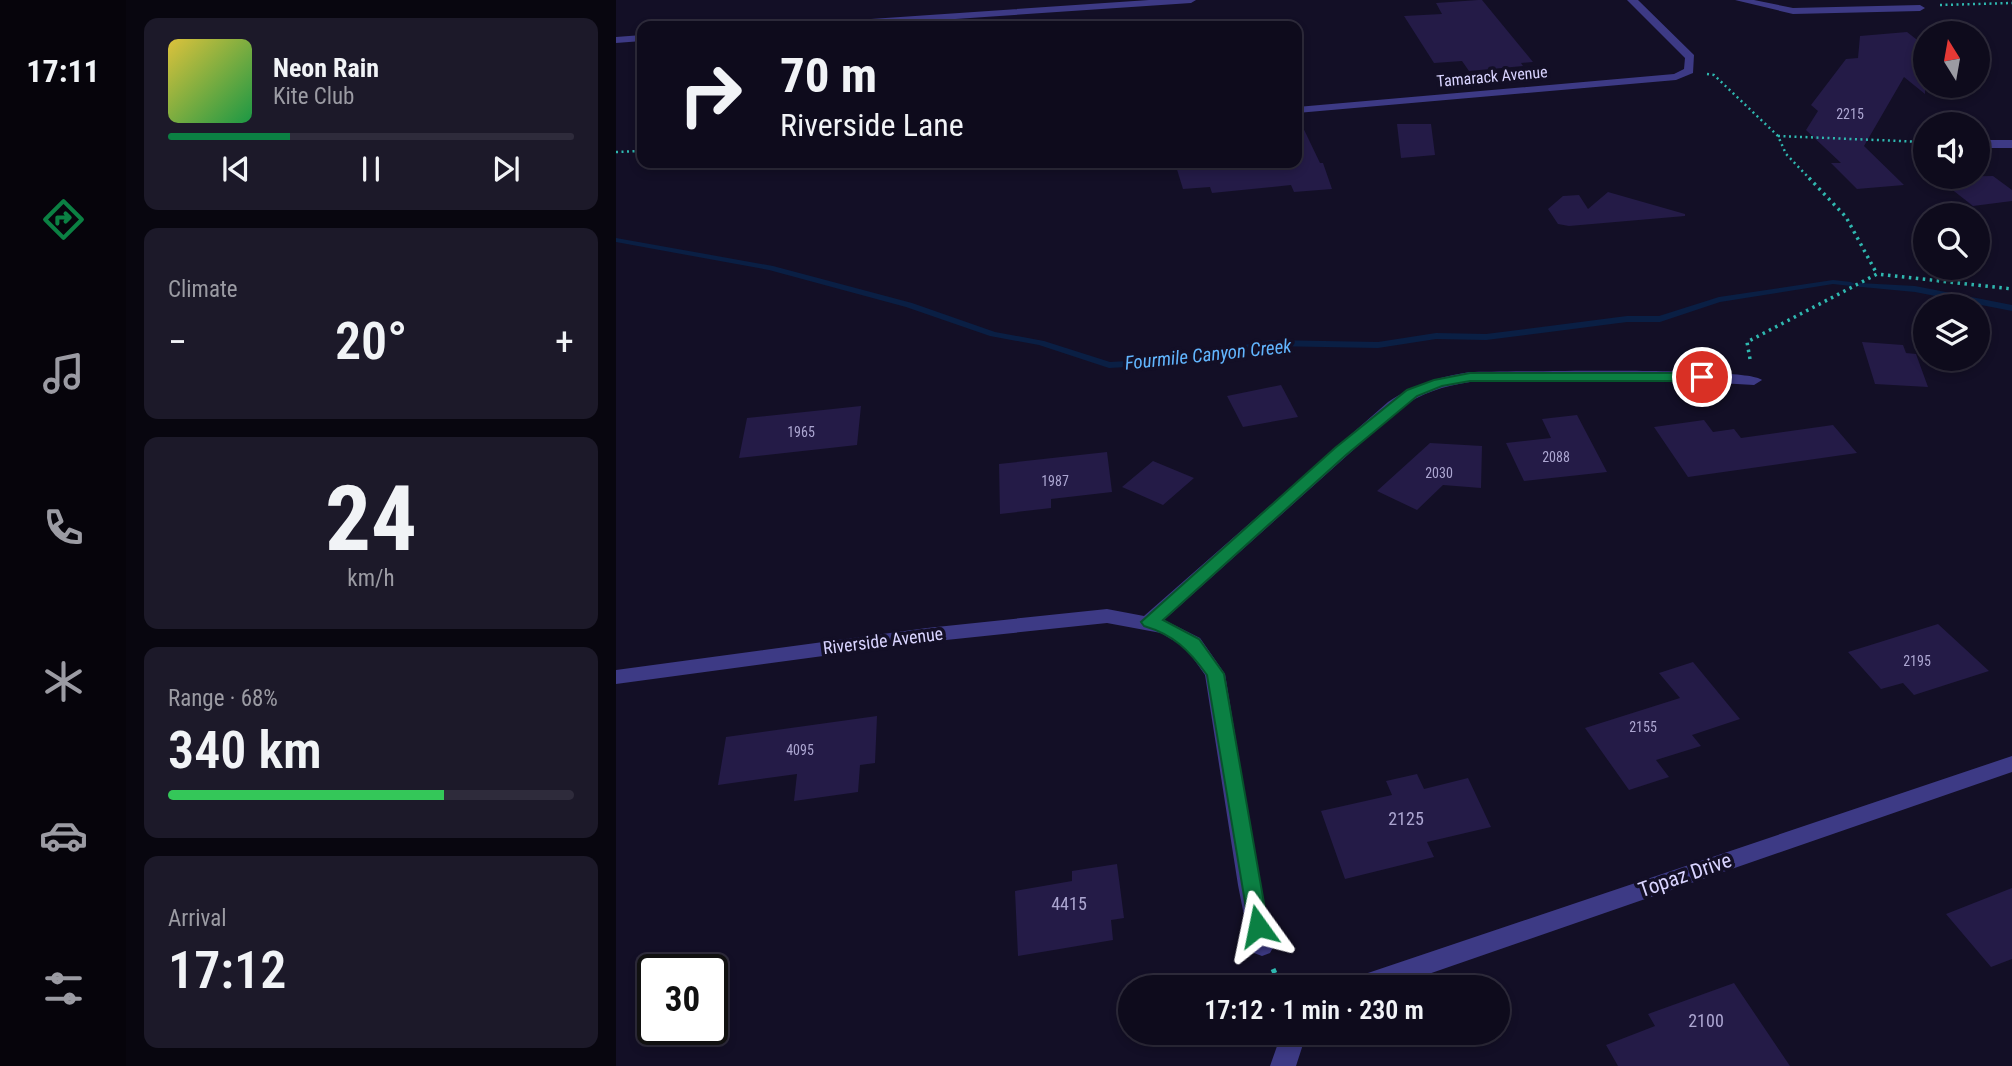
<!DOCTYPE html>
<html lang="en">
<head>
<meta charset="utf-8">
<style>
	body { margin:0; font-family:"Roboto Condensed",sans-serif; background:#1c1929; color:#f1f3f6; height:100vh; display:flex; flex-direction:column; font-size:26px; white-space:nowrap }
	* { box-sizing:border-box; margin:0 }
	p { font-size:23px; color:#9b9ba3 }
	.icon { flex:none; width:38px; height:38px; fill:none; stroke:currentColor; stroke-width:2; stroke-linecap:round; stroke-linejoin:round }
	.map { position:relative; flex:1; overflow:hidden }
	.side { display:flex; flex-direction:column; gap:18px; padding:18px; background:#08060f; width:490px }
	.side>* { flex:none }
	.top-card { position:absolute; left:21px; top:21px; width:665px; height:147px; border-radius:14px; box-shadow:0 4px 10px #0003,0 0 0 2px #2e2b3b; background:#0e0b1c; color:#f1f3f6; overflow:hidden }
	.needle { width:46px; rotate:349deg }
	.controls { position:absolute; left:1297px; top:21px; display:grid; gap:14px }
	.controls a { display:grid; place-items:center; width:77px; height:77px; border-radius:50%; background:#0e0b1c; box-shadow:0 4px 10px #0003,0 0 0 2px #2e2b3b; font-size:35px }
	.speed { position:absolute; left:21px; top:954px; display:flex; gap:14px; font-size:35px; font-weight:700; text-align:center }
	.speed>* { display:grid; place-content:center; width:91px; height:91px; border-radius:50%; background:#0e0b1c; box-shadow:0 4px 10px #0003,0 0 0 2px #2e2b3b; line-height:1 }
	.speed .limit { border:4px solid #111; border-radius:10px; background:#fff; color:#111 }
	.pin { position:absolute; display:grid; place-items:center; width:60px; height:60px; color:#fff; margin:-30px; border:4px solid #fff; border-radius:50%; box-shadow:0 2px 7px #0007 }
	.me { position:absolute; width:77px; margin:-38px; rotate:348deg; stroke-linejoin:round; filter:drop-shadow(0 0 5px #0008) }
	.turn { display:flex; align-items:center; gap:24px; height:147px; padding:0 28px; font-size:32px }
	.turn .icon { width:91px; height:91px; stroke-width:2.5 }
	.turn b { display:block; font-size:49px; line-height:60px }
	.big { font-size:52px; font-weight:600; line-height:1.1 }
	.side .widget { flex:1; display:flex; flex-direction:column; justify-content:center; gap:10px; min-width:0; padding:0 24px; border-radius:14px; background:#1c1929 }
	.side .dial { align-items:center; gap:0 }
	.dial b { font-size:91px; line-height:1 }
	.song { display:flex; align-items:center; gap:21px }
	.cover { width:84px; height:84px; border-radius:10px; background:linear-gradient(135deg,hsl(50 70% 55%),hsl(140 70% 35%)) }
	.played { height:7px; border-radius:4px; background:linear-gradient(90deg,#0b8043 30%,#2e2b3b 30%) }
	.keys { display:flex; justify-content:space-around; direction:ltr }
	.heat { display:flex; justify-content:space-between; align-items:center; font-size:38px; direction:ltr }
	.charge { height:10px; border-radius:5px; background:linear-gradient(90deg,#34c759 68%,#2e2b3b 0) }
	.trip { position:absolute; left:502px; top:975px; width:392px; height:70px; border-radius:35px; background:#0e0b1c; box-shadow:0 4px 10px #0003,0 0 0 2px #2e2b3b; font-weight:600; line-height:70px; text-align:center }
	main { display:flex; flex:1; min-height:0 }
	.tabs { display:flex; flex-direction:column; width:126px; justify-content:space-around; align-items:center; background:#06040b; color:#9b9ba3 }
	.tabs .icon { width:49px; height:49px }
	.tabs .active { color:#0b8043 }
	.tabs b { font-size:32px; color:#f1f3f6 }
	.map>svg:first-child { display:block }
</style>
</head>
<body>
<main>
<nav class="tabs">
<b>17:11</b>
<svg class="icon active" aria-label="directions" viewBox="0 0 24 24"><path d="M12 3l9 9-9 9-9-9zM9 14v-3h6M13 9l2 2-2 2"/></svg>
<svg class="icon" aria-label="music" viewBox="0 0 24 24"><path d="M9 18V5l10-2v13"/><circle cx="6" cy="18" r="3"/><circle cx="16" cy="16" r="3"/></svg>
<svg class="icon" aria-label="phone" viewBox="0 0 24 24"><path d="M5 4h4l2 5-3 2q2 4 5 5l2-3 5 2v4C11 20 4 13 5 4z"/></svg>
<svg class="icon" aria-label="climate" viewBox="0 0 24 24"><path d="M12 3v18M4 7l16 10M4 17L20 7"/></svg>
<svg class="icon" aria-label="car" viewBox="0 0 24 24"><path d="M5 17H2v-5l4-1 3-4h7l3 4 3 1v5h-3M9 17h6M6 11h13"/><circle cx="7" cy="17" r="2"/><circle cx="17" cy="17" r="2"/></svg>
<svg class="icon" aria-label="filters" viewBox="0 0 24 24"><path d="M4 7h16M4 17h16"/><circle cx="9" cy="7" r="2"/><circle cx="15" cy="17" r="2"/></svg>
</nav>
<section class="side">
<div class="widget">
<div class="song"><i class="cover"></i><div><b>Neon Rain</b><p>Kite Club</p></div></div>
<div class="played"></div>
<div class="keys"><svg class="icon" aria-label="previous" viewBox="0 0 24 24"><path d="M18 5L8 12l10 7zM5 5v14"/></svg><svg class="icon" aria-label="pause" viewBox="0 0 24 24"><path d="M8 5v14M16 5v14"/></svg><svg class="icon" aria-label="next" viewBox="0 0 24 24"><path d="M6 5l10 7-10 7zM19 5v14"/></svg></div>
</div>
<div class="widget"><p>Climate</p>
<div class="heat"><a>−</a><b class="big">20°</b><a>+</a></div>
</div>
<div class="widget dial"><b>24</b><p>km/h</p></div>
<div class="widget"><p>Range · 68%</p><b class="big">340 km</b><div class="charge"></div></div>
<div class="widget"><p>Arrival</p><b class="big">17:12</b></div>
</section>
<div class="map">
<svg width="1396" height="1066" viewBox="0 0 1396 1066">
	<rect width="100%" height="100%" fill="#130f26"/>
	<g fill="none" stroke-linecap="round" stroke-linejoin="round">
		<path fill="#0a1f44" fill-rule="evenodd" d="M0 238 157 266 296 303 379 332 428 341 494 362 564 358 654 340 762 342 820 333 870 334 1011 316H1043L1103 297 1217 280 1235 282 1239 284 1235 286 1217 284 1104 302 1044 322H1011L870 340 820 339 762 348 654 346 564 364 493 368 423 345 374 336 290 307 153 270 0 242Z
			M1243 283 1299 286 1396 305V311L1299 292 1246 287H1243Z"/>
	</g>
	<path fill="#241b47" d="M862 0H866L917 62 905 63 907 66 853 71 846 61 818 63 788 16 826 14 820 3Z
		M1291 32 1309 46V94L1288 77 1248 146 1288 185 1241 189 1215 163H1225L1190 130 1202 111 1195 105 1230 59 1242 58 1244 36Z
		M681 115 704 163H707L716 189 678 192 675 185 596 193 594 187 567 189 559 163H681Z
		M781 124H815L819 155 785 158Z
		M1377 176 1396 190V201L1357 206 1320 177Z
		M992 192 1069 214V216L953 226 942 224 932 209 947 196 963 195 972 209Z
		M1246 342 1287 345 1290 353 1300 354 1312 387 1259 384Z
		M665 385 682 417 627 427 611 396Z
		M245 406 241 445 123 458 131 418Z
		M961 415 991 472 908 481 890 443 935 438 926 419Z
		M1088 420 1097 432 1118 429 1125 438 1217 425 1241 453 1072 477 1038 427Z
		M814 443 866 446 865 488 827 485 801 510 761 491Z
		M491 452 496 492 435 499V508L384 514 383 464Z
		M537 461 578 478 547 505 506 487Z
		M1322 624 1373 671 1298 695 1287 683 1265 689 1232 652Z
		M1077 662 1124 719 1076 735 1085 746 1040 760 1053 777 1013 790 969 728 1064 698 1043 673Z
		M261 716 259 763 244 765 242 792 178 801 181 774 102 785 110 737Z
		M801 774 808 789 852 778 875 827 811 842 818 857 729 879 705 811 776 795 770 781Z
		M501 864 508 918 495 920 497 940 402 956 399 891 456 881V871Z
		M1396 888V959L1375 967 1330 914Z
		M1118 983 1174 1066H1002L990 1045 1039 1026 1032 1014Z"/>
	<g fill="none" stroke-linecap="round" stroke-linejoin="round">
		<path stroke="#2fb8b0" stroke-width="2.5" stroke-dasharray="2 3.5" stroke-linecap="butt" d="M1324 5 1396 3
			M1091 74 1098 75 1162 136 1170 154 1195 180
			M1162 136 1309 142
			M0 152 26 151"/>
		<path stroke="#2fb8b0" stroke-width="3.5" stroke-dasharray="2.5 4.5" stroke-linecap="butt" d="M1193 178 1230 217 1261 274
			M1134 359 1131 342 1261 274 1396 289"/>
		<path stroke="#2fb8b0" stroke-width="5" stroke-dasharray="4.5 7" stroke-linecap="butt" d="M657 969 665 987"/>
		<path fill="#3d3a85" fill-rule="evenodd" d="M533 0H580L575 3 236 26H191L196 23Z
			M1011 0H1022L1078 55 1077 73 1060 80 681 113V107L1058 74 1068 69 1069 58Z
			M1119 0H1138L1177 8 1304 5 1309 8 1304 11 1177 14Z
			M26 35V41L0 43V37Z
			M1362 140H1396V148H1362Z
			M854 372C892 372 1131 366 1146 380L1138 385 1086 382H854C827 386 806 393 784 408L548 620 584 638 609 674 644 885 658 946 654 953 646 956 638 953 634 946 622 885 589 675 570 648 545 633 491 623 311 642 0 684V670L311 628 491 609 528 616 772 402C799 384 823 377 854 372Z
			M1396 756V772L775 987H731L734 979 743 976Z
			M666 1032H691L680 1066H654Z"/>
	</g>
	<path fill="#0b8043" stroke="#07532c" stroke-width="2" d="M854 373H1086L1093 377 1086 381H854L826 386 801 396 730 455 547 620 583 639 608 674 652 926 649 932 642 935 634 932 591 675C573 650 558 635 528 626L525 622 719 448 791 390 818 380Z"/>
	<g text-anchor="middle" stroke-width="7" stroke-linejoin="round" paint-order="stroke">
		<g font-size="14" fill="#aca6d1">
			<text x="1234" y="119">2215</text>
			<text x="185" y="437">1965</text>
			<text x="940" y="462">2088</text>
			<text x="823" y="478">2030</text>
			<text x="439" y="486">1987</text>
			<text x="1301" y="666">2195</text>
			<text x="1027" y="732">2155</text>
			<text x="184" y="755">4095</text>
		</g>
		<g font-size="16" fill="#d9d4ff" stroke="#130f26">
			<text transform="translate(876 76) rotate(-5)" y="6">Tamarack Avenue</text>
		</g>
		<g font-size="18" fill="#d9d4ff" stroke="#130f26">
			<text transform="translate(267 641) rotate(-7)" y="6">Riverside Avenue</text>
		</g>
		<g font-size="18" fill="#aca6d1">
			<text x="790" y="825">2125</text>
			<text x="453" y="910">4415</text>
			<text x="1090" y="1027">2100</text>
		</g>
		<g font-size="19" font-style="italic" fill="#62b6ff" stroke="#130f26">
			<text transform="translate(592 354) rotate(-6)" y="7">Fourmile Canyon Creek</text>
		</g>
		<g font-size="21" fill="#d9d4ff" stroke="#130f26">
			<text transform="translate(1069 875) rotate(-19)" y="7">Topaz Drive</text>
		</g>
	</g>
</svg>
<div class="controls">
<a><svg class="needle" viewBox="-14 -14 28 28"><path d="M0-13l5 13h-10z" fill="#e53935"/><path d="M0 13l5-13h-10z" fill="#9b9ba3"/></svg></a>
<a><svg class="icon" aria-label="sound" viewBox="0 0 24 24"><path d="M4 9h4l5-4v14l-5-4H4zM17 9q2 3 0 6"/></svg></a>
<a><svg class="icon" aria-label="search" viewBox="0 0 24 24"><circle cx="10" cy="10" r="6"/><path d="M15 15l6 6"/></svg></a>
<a><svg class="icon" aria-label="layers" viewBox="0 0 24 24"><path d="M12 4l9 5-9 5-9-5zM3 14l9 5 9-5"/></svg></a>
</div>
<div class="speed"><div class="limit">30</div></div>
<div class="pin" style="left:1086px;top:377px;background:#d93025"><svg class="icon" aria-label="arrive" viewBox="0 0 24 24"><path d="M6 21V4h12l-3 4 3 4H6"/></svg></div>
<svg class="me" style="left:642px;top:926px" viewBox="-20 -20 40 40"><path d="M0-17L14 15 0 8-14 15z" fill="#0b8043" stroke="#fff" stroke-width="4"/></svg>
<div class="trip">17:12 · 1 min · 230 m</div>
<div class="top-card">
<div class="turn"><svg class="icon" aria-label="right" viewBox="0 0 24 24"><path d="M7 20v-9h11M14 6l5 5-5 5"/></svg><div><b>70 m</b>Riverside Lane</div></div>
</div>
</div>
</main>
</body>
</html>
